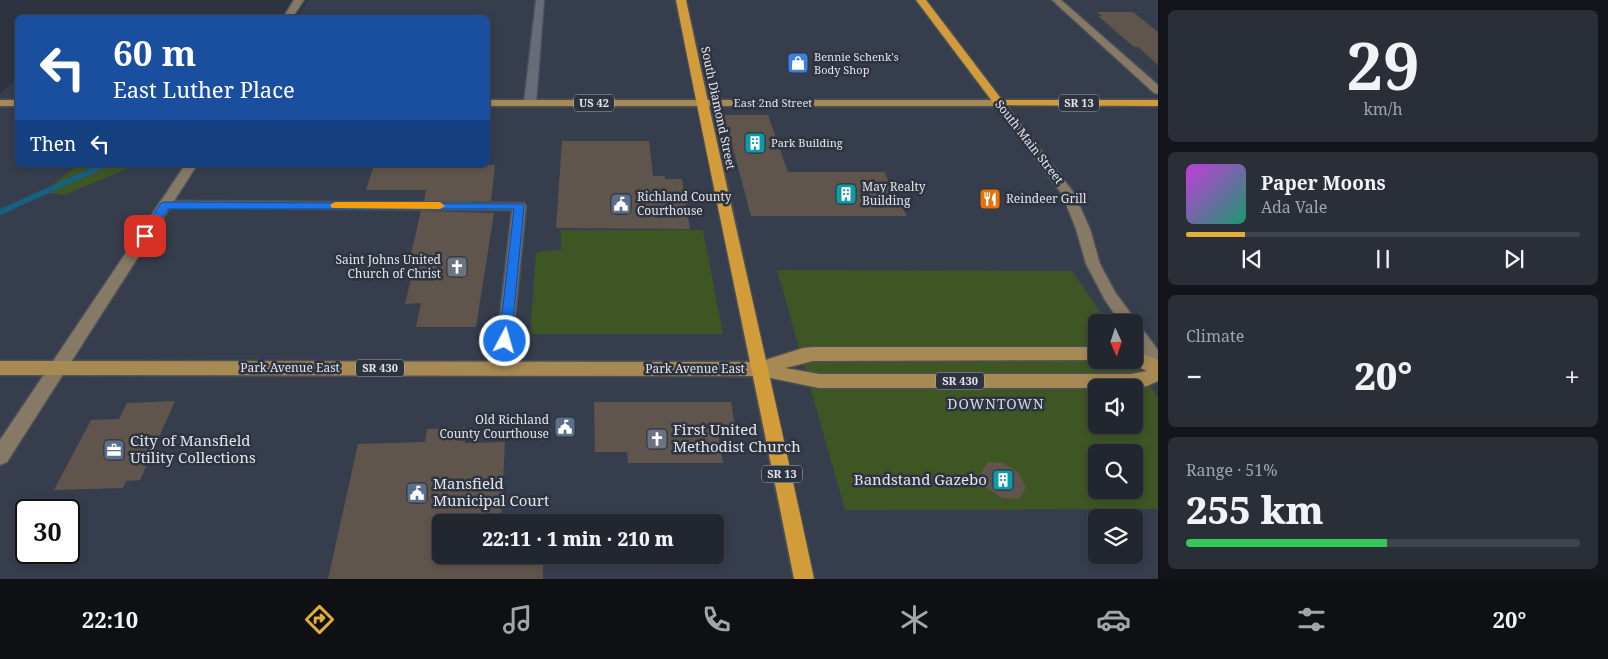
<!DOCTYPE html>
<html lang="en">
<head>
<meta charset="utf-8">
<style>
	body { margin:0; font-family:"Noto Serif",serif; background:#2a2f37; color:#f1f3f6; height:100vh; display:flex; flex-direction:column; font-size:19px; white-space:nowrap }
	* { box-sizing:border-box; margin:0 }
	p { font-size:16px; color:#a2a5aa }
	.icon { flex:none; width:28px; height:28px; fill:none; stroke:currentColor; stroke-width:2; stroke-linecap:round; stroke-linejoin:round }
	.map { position:relative; flex:1; overflow:hidden }
	.side { display:flex; flex-direction:column; gap:10px; padding:10px; background:#13151a; width:450px }
	.side>* { flex:none }
	.hud { position:absolute; left:15px; top:15px; width:475px; height:152px; border-radius:8px; box-shadow:0 2px 8px #0003,0 0 0 1px #3f444b; background:#1a4fa0; color:#fff; overflow:hidden }
	.needle { width:32px; rotate:177deg }
	.fabs { position:absolute; left:1088px; top:314px; display:grid; gap:10px }
	.fabs a { display:grid; place-items:center; width:55px; height:55px; border-radius:8px; background:#22272f; box-shadow:0 2px 8px #0003,0 0 0 1px #3f444b; font-size:25px }
	.speed { position:absolute; left:15px; top:499px; display:flex; gap:10px; font-size:25px; font-weight:700; text-align:center }
	.speed>* { display:grid; place-content:center; width:65px; height:65px; border-radius:50%; background:#22272f; box-shadow:0 2px 8px #0003,0 0 0 1px #3f444b; line-height:1 }
	.speed .limit { border:2px solid #111; border-radius:8px; background:#fff; color:#111 }
	.pin { position:absolute; display:grid; place-items:center; width:42px; height:42px; color:#fff; margin:-21px; border-radius:10px; box-shadow:0 2px 8px #0006 }
	.me { position:absolute; width:55px; margin:-28px; rotate:6deg; stroke-linejoin:round; filter:drop-shadow(0 0 4px #0008) }
	.turn { display:flex; align-items:center; gap:18px; height:105px; padding:0 15px; font-size:22px }
	.turn .icon { width:65px; height:65px; stroke-width:2.5 }
	.turn b { display:block; font-size:35px; line-height:42px }
	.then { display:flex; align-items:center; height:48px; padding:0 15px; background:#0003; gap:10px; font-size:19px }
	.big { font-size:38px; font-weight:800; line-height:1.1 }
	.side .card { flex:1; display:flex; flex-direction:column; justify-content:center; gap:8px; min-width:0; padding:0 18px; border-radius:8px; background:#2a2f37 }
	.side .dial { align-items:center; gap:0 }
	.dial b { font-size:65px; line-height:1 }
	.song { display:flex; align-items:center; gap:15px }
	.cover { width:60px; height:60px; border-radius:8px; background:linear-gradient(135deg,hsl(290 70% 55%),hsl(160 70% 35%)) }
	.played { height:5px; border-radius:2px; background:linear-gradient(90deg,#e4ad35 15%,#3f444b 15%) }
	.keys { display:flex; justify-content:space-around; direction:ltr }
	.heat { display:flex; justify-content:space-between; align-items:center; font-size:28px; direction:ltr }
	.charge { height:8px; border-radius:4px; background:linear-gradient(90deg,#34c759 51%,#3f444b 0) }
	.trip { position:absolute; left:432px; top:514px; width:292px; height:50px; border-radius:8px; background:#22272f; box-shadow:0 2px 8px #0003,0 0 0 1px #3f444b; font-weight:800; line-height:50px; text-align:center }
	.tab-bar { display:flex; height:80px; justify-content:space-around; align-items:center; background:#0e1013; color:#a2a5aa }
	.tab-bar .icon { width:35px; height:35px }
	.tab-bar .selected { color:#e4ad35 }
	.tab-bar b { font-size:22px; color:#f1f3f6 }
	main { display:flex; flex:1; min-height:0 }
	.map>svg:first-child { display:block }
</style>
</head>
<body>
<main>
<div class="map">
<svg width="1158" height="579" viewBox="0 0 1158 579">
	<rect width="100%" height="100%" fill="#2e343f"/>
	<path fill="#363e4e" fill-rule="evenodd" d="M308 0H1158V579H0V94L17 78 18 165H488V18L297 17ZM1096 322H1134V360H1096ZM1096 388H1134V425H1096ZM1096 452H1134V490H1096ZM26 510H69V552H26ZM1096 518H1134V555H1096ZM441 522H716V555H441Z"/>
	<path fill="#3e5524" fill-rule="evenodd" d="M78 165H152L134 166 64 195 43 192Z
		M561 230H703L723 334H530L536 253 542 251 561 250Z
		M777 270 1072 271 1107 322H1096V360H1133L1158 397V509L845 510ZM1096 388H1134V425H1096ZM1096 452H1134V490H1096Z"/>
	<g fill="none" stroke-linecap="round" stroke-linejoin="round">
		<path stroke="#166081" stroke-width="5.5" d="M0 212 105 165"/>
	</g>
	<path fill="#60554d" d="M1097 12H1133L1158 32V65L1138 47H1134L1098 16H1102Z
		M724 115H768L788 172H884L907 216H751Z
		M562 141H649L653 176H665V179H682L690 229 556 228Z
		M374 165H495L491 201H424L426 190H366Z
		M421 211 494 213 476 327H416L421 303 405 304 417 254H411Z
		M175 401 140 480 126 481 123 488 54 490 91 420 119 419 127 403Z
		M594 402H731L735 427H717L723 463H628L627 452H595Z
		M466 428 465 443 505 442 501 522H441V555H543V579H328L358 444 425 442 427 429Z
		M988 462 1003 463 1019 473 1026 488 1019 499 1002 498 986 487 981 472Z"/>
	<g fill="none" stroke-linecap="round" stroke-linejoin="round">
		<g stroke="#4c5058" stroke-width="3">
			<path id="street" d="M536 0H544L536 103 530 106 524 103Z
				M165 201 524 203 526 206 510 368 508 373 502 375 496 373 494 368 512 210 160 208 158 205 160 202Z"/>
		</g>
		<g stroke="#4c5058" stroke-width="3">
			<path id="secondary" d="M294 0H304L292 18H283Z
				M1052 0H1061L1158 85V94L1154 93Z
				M999 100 1003 101 1074 193 1090 229 1100 264 1115 292 1134 318 1135 324 1140 326 1158 350V370L1152 368 1134 342V322H1120L1105 300 1086 264 1076 229 1062 194 993 103Z
				M185 165H197L7 462 0 465V440Z"/>
		</g>
		<g stroke="#4c5058" stroke-width="3">
			<path id="primary" d="M0 100H18V106H0Z
				M488 100H999L1005 103 999 106H488Z
				M813 347H1096V360H1098L813 361 785 368 819 374H1131L1147 371 1128 362 1127 360H1134V350L1158 360V381L1147 386 1134 388H819L761 376 0 375V361L759 362 803 348Z"/>
		</g>
		<g stroke="#4c5058" stroke-width="3">
			<path id="highway" d="M676 0H686C727 193 773 386 814 579H794C756 386 714 193 676 0Z
				M916 0H926L1002 100H1158V106L995 105Z"/>
		</g>
		<use href="#street" fill="#666c78" fill-rule="evenodd"/>
		<use href="#secondary" fill="#867a66" fill-rule="evenodd"/>
		<use href="#primary" fill="#a78953" fill-rule="evenodd"/>
		<use href="#highway" fill="#d29c3b" fill-rule="evenodd"/>
	</g>
	<path fill="#1a73e8" stroke="#114b97" d="M165 202 523 204 524 206 511 341 510 344H501L499 341 514 209H168L148 238H141L139 236 161 203Z"/>
	<path fill="#f59e0b" d="M335 202H440L445 206 440 209 332 208 330 205Z"/>
	<defs>
		<g id="shop-square" transform="scale(1.125)"><rect x="-9" y="-9" width="18" height="18" rx="4" fill="#3f7fe0" stroke="#2e343f"/><path d="M-5-2.5h2.3a2.7 3.5 0 0 1 5.4 0H5L5.5 6h-11ZM-1.5-2.5h3a1.5 2.3 0 0 0-3 0Z" fill="#fff"/></g>
		<g id="building-square" transform="scale(1.125)"><rect x="-9" y="-9" width="18" height="18" rx="4" fill="#0f9aa8" stroke="#2e343f"/><path d="M-4-6H4V6H1V3H-1V6H-4ZM-2.5-4.3h1.7v1.8h-1.7ZM.8-4.3h1.7v1.8H.8ZM-2.5-1h1.7V.8h-1.7ZM.8-1h1.7V.8H.8Z" fill="#fff"/></g>
		<g id="restaurant-square" transform="scale(1.125)"><rect x="-9" y="-9" width="18" height="18" rx="4" fill="#e8710a" stroke="#2e343f"/><path d="M-5-6h1v4h1v-4h1v4h1v-4h1v5L-1.5 .5V6h-2V.5L-5-1ZM5-6V6H3V1.5H1.5Q1.5-4 5-6Z" fill="#fff"/></g>
		<g id="civic-square" transform="scale(1.125)"><rect x="-9" y="-9" width="18" height="18" rx="4" fill="#5c6f8a" stroke="#2e343f"/><path d="M-.6-6.5H3V-4.5H.6V-3L4-1V1h2V6H-6V1h2V-1L-.6-3ZM-1.2 2.5V6h2.4V2.5Z" fill="#fff"/></g>
		<g id="church-square" transform="scale(1.125)"><rect x="-9" y="-9" width="18" height="18" rx="4" fill="#6b7280" stroke="#2e343f"/><path d="M-1.2-6h2.4v3.5h3.3v2.4h-3.3V6h-2.4V-.1h-3.3v-2.4h3.3Z" fill="#fff"/></g>
		<g id="office-square" transform="scale(1.125)"><rect x="-9" y="-9" width="18" height="18" rx="4" fill="#5c6f8a" stroke="#2e343f"/><path d="M-6-3h4V-5.5h4V-3h4V5H-6ZM-1-4.5V-3h2v-1.5ZM-6 0V1H6V0Z" fill="#fff"/></g>
	</defs>
	<g fill-rule="evenodd">
		<use href="#shop-square" x="798" y="63"/>
		<use href="#building-square" x="755" y="143"/>
		<use href="#building-square" x="846" y="194"/>
		<use href="#restaurant-square" x="990" y="199"/>
		<use href="#civic-square" x="621" y="204"/>
		<use href="#church-square" x="457" y="267"/>
		<use href="#civic-square" x="565" y="427"/>
		<use href="#church-square" x="657" y="439"/>
		<use href="#office-square" x="114" y="450"/>
		<use href="#building-square" x="1003" y="480"/>
		<use href="#civic-square" x="417" y="493"/>
	</g>
	<g text-anchor="middle" stroke-width="5" stroke-linejoin="round" paint-order="stroke">
		<g font-size="11" fill="#e1e4eb" stroke="#2e343f" text-anchor="start">
			<text x="814" y="61">Bennie Schenk's<tspan x="814" dy="13">Body Shop</tspan></text>
			<text x="771" y="147">Park Building</text>
		</g>
		<g fill="#2e343f" stroke="#abafb7" stroke-width="1">
			<rect x="574" y="94.5" width="40" height="17" rx="4"/>
			<rect x="1059" y="94.5" width="40" height="17" rx="4"/>
			<rect x="356" y="359.5" width="48" height="17" rx="4"/>
			<rect x="936" y="372.5" width="48" height="17" rx="4"/>
			<rect x="762" y="465.5" width="40" height="17" rx="4"/>
		</g>
		<g font-size="11" font-weight="bold" fill="#e1e4eb">
			<text x="594" y="107">US 42</text>
			<text x="1079" y="107">SR 13</text>
			<text x="380" y="372">SR 430</text>
			<text x="960" y="385">SR 430</text>
			<text x="782" y="478">SR 13</text>
		</g>
		<g font-size="11" fill="#e1e4eb" stroke="#2e343f">
			<text x="773" y="107">East 2nd Street</text>
		</g>
		<g font-size="12" fill="#e1e4eb" stroke="#2e343f">
			<text transform="translate(718 108) rotate(78)" y="4">South Diamond Street</text>
			<text transform="translate(1029 142) rotate(52)" y="4">South Main Street</text>
			<text x="290" y="372">Park Avenue East</text>
			<text x="695" y="373">Park Avenue East</text>
		</g>
		<g font-size="12" fill="#e1e4eb" stroke="#2e343f" text-anchor="start">
			<text x="862" y="191">May Realty<tspan x="862" dy="14">Building</tspan></text>
			<text x="637" y="201">Richland County<tspan x="637" dy="14">Courthouse</tspan></text>
			<text x="1006" y="203">Reindeer Grill</text>
			<text x="441" y="264" text-anchor="end">Saint Johns United<tspan x="441" dy="14">Church of Christ</tspan></text>
			<text x="549" y="424" text-anchor="end">Old Richland<tspan x="549" dy="14">County Courthouse</tspan></text>
		</g>
		<g font-size="14" letter-spacing="1" fill="#d1d9e6" stroke="#2e343f">
			<text x="996" y="409">DOWNTOWN</text>
		</g>
		<g font-size="15" fill="#e1e4eb" stroke="#2e343f" text-anchor="start">
			<text x="673" y="435">First United<tspan x="673" dy="17">Methodist Church</tspan></text>
			<text x="130" y="446">City of Mansfield<tspan x="130" dy="17">Utility Collections</tspan></text>
			<text x="987" y="485" text-anchor="end">Bandstand Gazebo</text>
			<text x="433" y="489">Mansfield<tspan x="433" dy="17">Municipal Court</tspan></text>
		</g>
	</g>
</svg>
<div class="fabs">
<a><svg class="needle" viewBox="-14 -14 28 28"><path d="M0-13l5 13h-10z" fill="#e53935"/><path d="M0 13l5-13h-10z" fill="#a2a5aa"/></svg></a>
<a><svg class="icon" aria-label="sound" viewBox="0 0 24 24"><path d="M4 9h4l5-4v14l-5-4H4zM17 9q2 3 0 6"/></svg></a>
<a><svg class="icon" aria-label="search" viewBox="0 0 24 24"><circle cx="10" cy="10" r="6"/><path d="M15 15l6 6"/></svg></a>
<a><svg class="icon" aria-label="layers" viewBox="0 0 24 24"><path d="M12 4l9 5-9 5-9-5zM3 14l9 5 9-5"/></svg></a>
</div>
<div class="speed"><div class="limit">30</div></div>
<div class="pin" style="left:145px;top:236px;background:#d93025"><svg class="icon" aria-label="arrive" viewBox="0 0 24 24"><path d="M6 21V4h12l-3 4 3 4H6"/></svg></div>
<svg class="me" style="left:505px;top:341px" viewBox="-20 -20 40 40"><circle r="17" fill="#1a73e8" stroke="#fff" stroke-width="3"/><path d="M0-11L8 9 0 5-8 9z" fill="#fff"/></svg>
<div class="trip">22:11 · 1 min · 210 m</div>
<div class="hud">
<div class="turn"><svg class="icon" aria-label="left" viewBox="0 0 24 24"><path d="M17 20v-9H6M10 6l-5 5 5 5"/></svg><div><b>60 m</b>East Luther Place</div></div>
<div class="then">Then<svg class="icon" aria-label="left" viewBox="0 0 24 24"><path d="M17 20v-9H6M10 6l-5 5 5 5"/></svg></div>
</div>
</div>
<section class="side">
<div class="card dial"><b>29</b><p>km/h</p></div>
<div class="card">
<div class="song"><i class="cover"></i><div><b>Paper Moons</b><p>Ada Vale</p></div></div>
<div class="played"></div>
<div class="keys"><svg class="icon" aria-label="previous" viewBox="0 0 24 24"><path d="M18 5L8 12l10 7zM5 5v14"/></svg><svg class="icon" aria-label="pause" viewBox="0 0 24 24"><path d="M8 5v14M16 5v14"/></svg><svg class="icon" aria-label="next" viewBox="0 0 24 24"><path d="M6 5l10 7-10 7zM19 5v14"/></svg></div>
</div>
<div class="card"><p>Climate</p>
<div class="heat"><a>−</a><b class="big">20°</b><a>+</a></div>
</div>
<div class="card"><p>Range · 51%</p><b class="big">255 km</b><div class="charge"></div></div>
</section>
</main>
<nav class="tab-bar">
<b>22:10</b>
<svg class="icon selected" aria-label="directions" viewBox="0 0 24 24"><path d="M12 3l9 9-9 9-9-9zM9 14v-3h6M13 9l2 2-2 2"/></svg>
<svg class="icon" aria-label="music" viewBox="0 0 24 24"><path d="M9 18V5l10-2v13"/><circle cx="6" cy="18" r="3"/><circle cx="16" cy="16" r="3"/></svg>
<svg class="icon" aria-label="phone" viewBox="0 0 24 24"><path d="M5 4h4l2 5-3 2q2 4 5 5l2-3 5 2v4C11 20 4 13 5 4z"/></svg>
<svg class="icon" aria-label="climate" viewBox="0 0 24 24"><path d="M12 3v18M4 7l16 10M4 17L20 7"/></svg>
<svg class="icon" aria-label="car" viewBox="0 0 24 24"><path d="M5 17H2v-5l4-1 3-4h7l3 4 3 1v5h-3M9 17h6M6 11h13"/><circle cx="7" cy="17" r="2"/><circle cx="17" cy="17" r="2"/></svg>
<svg class="icon" aria-label="filters" viewBox="0 0 24 24"><path d="M4 7h16M4 17h16"/><circle cx="9" cy="7" r="2"/><circle cx="15" cy="17" r="2"/></svg>
<b>20°</b>
</nav>
</body>
</html>
